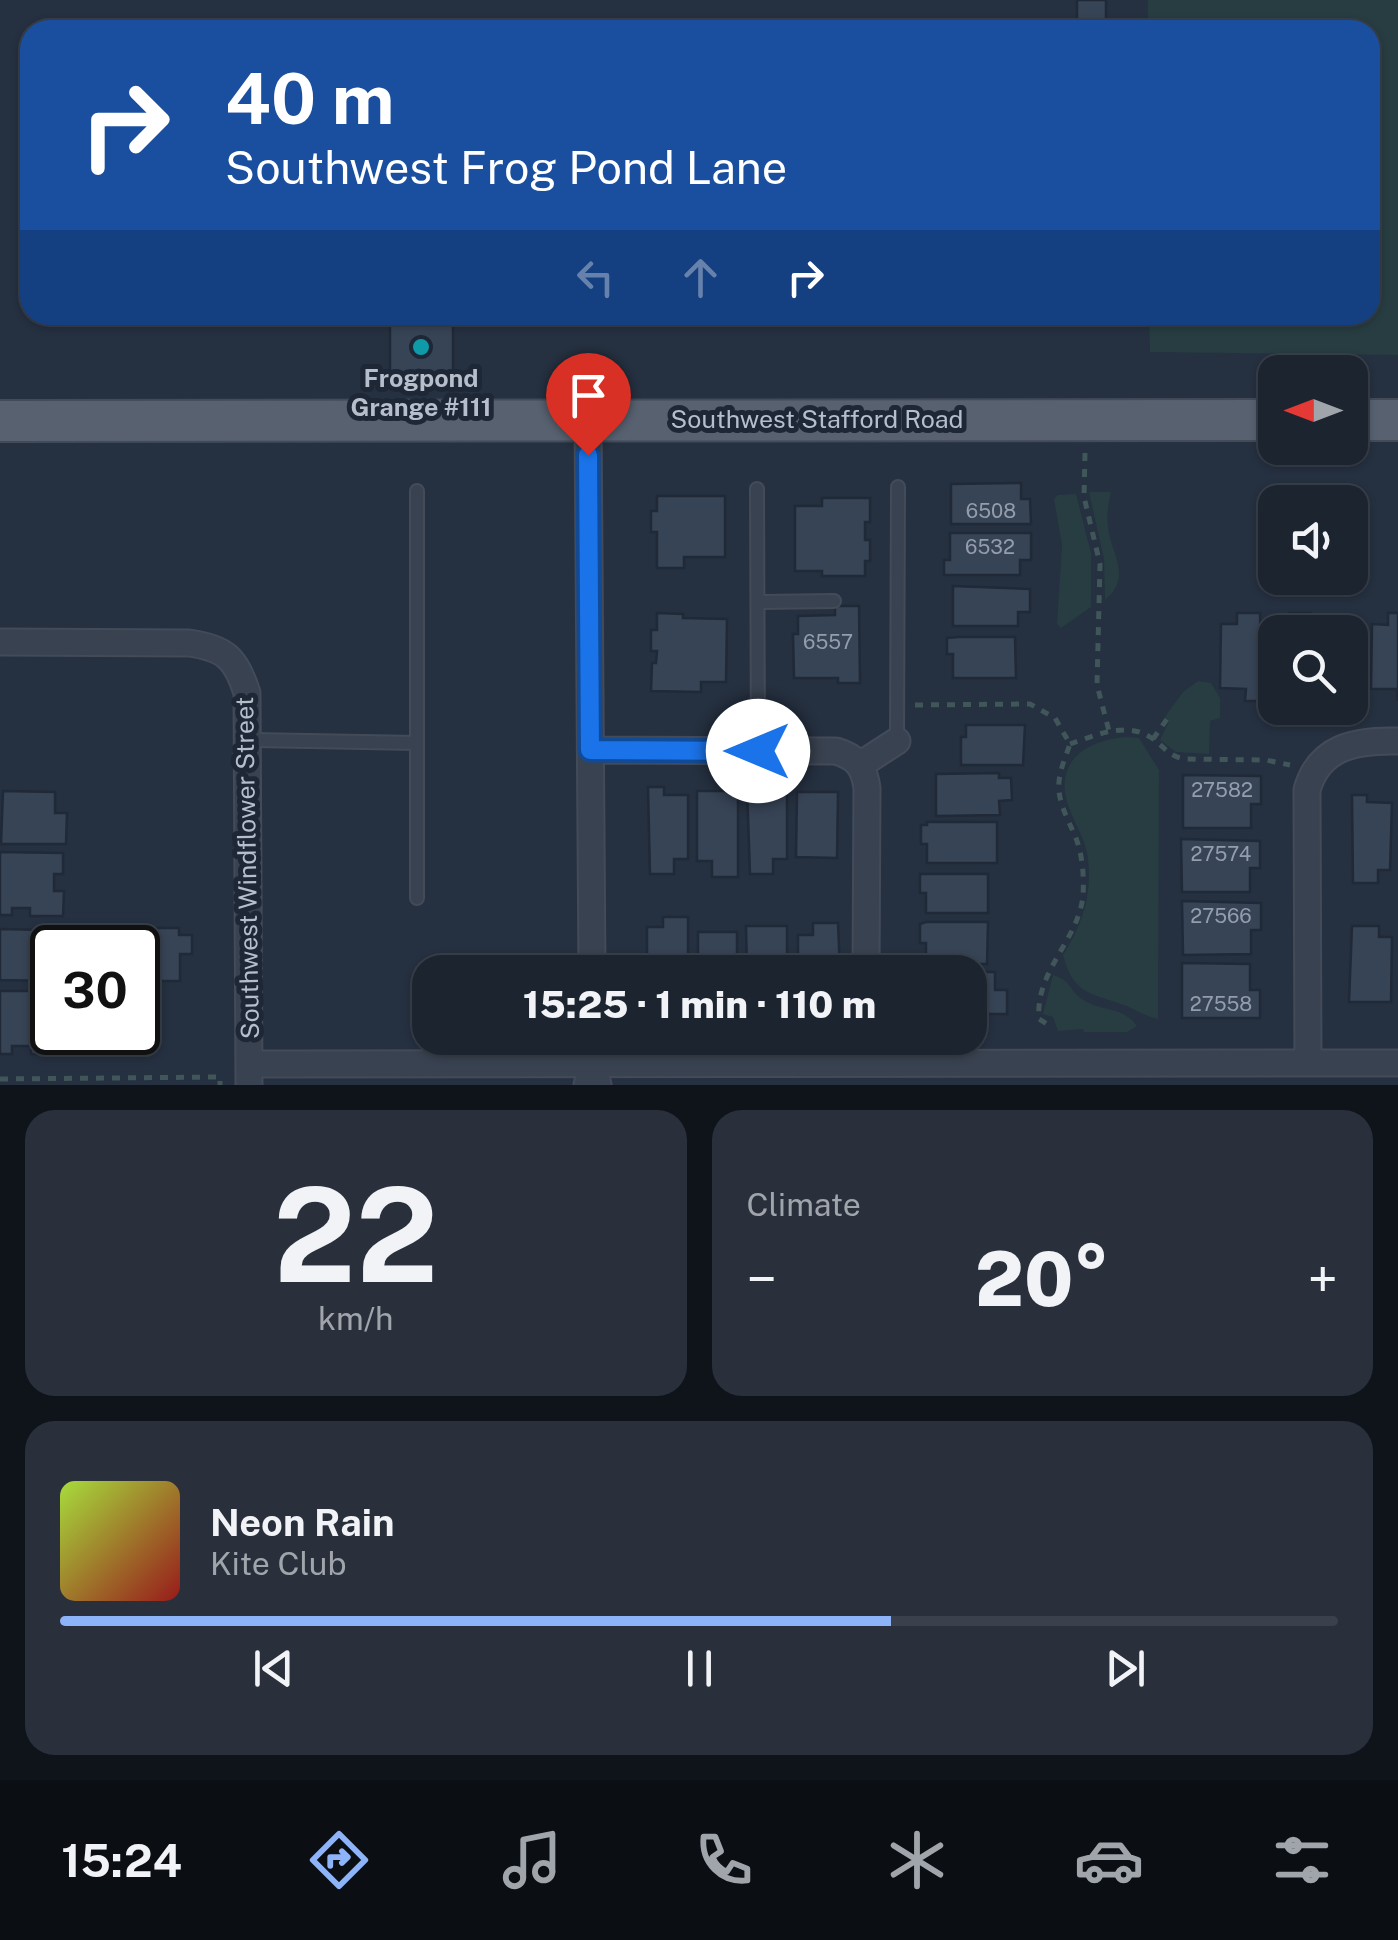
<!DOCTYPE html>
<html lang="en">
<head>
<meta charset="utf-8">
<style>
	body { margin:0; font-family:"Public Sans",sans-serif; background:#29303c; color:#f1f3f6; height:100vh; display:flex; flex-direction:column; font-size:38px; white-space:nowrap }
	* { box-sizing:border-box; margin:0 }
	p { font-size:32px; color:#a0a4ab }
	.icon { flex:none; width:55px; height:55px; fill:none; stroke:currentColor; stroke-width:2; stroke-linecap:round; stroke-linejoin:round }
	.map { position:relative; height:1085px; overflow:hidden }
	.drawer { display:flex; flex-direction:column; gap:25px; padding:25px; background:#0f141a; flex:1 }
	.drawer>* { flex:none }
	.top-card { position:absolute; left:20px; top:20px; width:1360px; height:305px; border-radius:30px; box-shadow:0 2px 8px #0004,0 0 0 2px #3a414c; background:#1a4fa0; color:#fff; overflow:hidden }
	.needle { width:65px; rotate:270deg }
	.fabs { position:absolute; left:1258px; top:355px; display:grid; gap:20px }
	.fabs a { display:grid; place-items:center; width:110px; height:110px; border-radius:20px; background:#1c2430; box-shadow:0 2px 8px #0004,0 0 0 2px #3a414c; font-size:50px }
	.speed { position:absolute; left:30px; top:925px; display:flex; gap:20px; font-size:50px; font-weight:700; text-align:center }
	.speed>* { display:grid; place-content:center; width:130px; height:130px; border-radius:50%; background:#1c2430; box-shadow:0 2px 8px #0004,0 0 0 2px #3a414c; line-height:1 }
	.speed .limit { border:5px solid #111; border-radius:15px; background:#fff; color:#111 }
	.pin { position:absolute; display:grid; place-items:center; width:85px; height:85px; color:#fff; margin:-102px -42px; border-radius:50% 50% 50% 0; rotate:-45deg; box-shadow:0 0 10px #0007 }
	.pin .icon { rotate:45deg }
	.me { position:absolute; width:110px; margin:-55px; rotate:270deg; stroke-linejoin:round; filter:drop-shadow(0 0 8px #0008) }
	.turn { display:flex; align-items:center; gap:35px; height:210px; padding:0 40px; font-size:45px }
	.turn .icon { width:130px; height:130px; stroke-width:2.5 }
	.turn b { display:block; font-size:70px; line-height:85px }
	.lanes { display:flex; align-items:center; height:95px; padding:0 40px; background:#0003; justify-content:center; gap:50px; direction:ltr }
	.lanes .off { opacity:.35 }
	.big { font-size:75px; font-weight:800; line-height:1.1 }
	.drawer .widget { flex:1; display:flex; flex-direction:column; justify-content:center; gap:15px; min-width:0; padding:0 35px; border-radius:30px; background:#29303c }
	.drawer .dial { align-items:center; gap:0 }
	.dial b { font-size:130px; line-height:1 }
	.song { display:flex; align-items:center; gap:30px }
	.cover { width:120px; height:120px; border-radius:15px; background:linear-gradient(135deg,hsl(80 70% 55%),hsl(0 70% 35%)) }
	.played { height:10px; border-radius:5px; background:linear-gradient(90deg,#8db3f9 65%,#3a414c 65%) }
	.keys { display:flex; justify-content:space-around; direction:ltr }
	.heat { display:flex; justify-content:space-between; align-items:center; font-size:55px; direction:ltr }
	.drawer .tiles { flex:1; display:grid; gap:25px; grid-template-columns:1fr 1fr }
	.widget:last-child { grid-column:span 2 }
	.trip { position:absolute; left:412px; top:955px; width:575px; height:100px; border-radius:30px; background:#1c2430; box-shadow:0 2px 8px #0004,0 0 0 2px #3a414c; font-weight:800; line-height:100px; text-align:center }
	.tab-bar { display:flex; height:160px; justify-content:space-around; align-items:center; background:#0b0e13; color:#a0a4ab }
	.tab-bar .icon { width:70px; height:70px }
	.tab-bar .current { color:#8db3f9 }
	.tab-bar b { font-size:45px; color:#f1f3f6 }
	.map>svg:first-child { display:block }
</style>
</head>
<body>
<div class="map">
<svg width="1398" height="1085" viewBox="0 0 1398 1085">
	<rect width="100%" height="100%" fill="#253040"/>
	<path fill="#273d41" d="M1148 0H1398V355L1150 352 1149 315H1370V30H1148Z
		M1089 492H1111C1108 505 1106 519 1109 533 1114 557 1131 579 1105 600L1104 559Z
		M1076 494 1091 553V607L1061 628 1057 624 1062 545 1054 499 1058 495Z
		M1198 681 1211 683 1220 698V718L1210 721 1209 754 1176 752 1160 740 1169 721 1164 718 1183 692Z
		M1128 737 1139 738 1159 770 1158 1019C1143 1016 1134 1008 1121 1004 1089 993 1073 993 1063 955 1083 923 1092 896 1088 858 1085 836 1071 819 1066 798 1057 756 1093 739 1128 737Z
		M1053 975C1073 981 1069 992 1085 1001 1104 1012 1123 1006 1137 1026L1127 1032H1084L1083 1029 1058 1031 1053 1017 1043 1014Z"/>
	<path fill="#374456" stroke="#202937" stroke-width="2.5" d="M1077 0H1106V26H1077Z
		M390 315H453V379H390Z
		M1130 315H1147V323H1130Z
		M1186 315H1209V323H1186Z
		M1021 483V499H1030L1031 524H951V484Z
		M657 496H725V557H684V568H657V532H651V511H657Z
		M822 498H870V522H865V540H870V561H865V576H822V571H795V506H822Z
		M950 533H1031V560H1020V575H944V560H950Z
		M953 586 1030 589V612H1018V626H953Z
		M835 606H859L860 683H838V678H794L793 634H798V616L835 615Z
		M657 613 683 614V618L727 619 726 682H701V692L651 691 652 663H656L657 651H651V630H657Z
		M1237 613H1260L1262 701H1245L1246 689 1220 688 1221 624H1237Z
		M1289 613H1311L1314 632H1275V688H1271L1272 624H1289Z
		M1388 613H1398V701L1397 689H1371L1372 624 1388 625Z
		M1363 628 1364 693H1350V632H1322V629Z
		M958 637H1015L1016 678H953V654H947V638Z
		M966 725H1025L1023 765H961V737H966Z
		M999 773V778H1011L1012 800 999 801 1000 815 936 816V774Z
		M1183 775 1261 776V804H1251V828H1183Z
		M648 787H664V795H688V859H674V874H650Z
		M747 787H764V794H787V859H773V874H750Z
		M3 791 55 792V813H67L66 844H1Z
		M697 791H738V877H712V861H697Z
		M797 792H838L837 858 796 857Z
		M1352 795H1367V802L1392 803 1390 870H1378V883H1353Z
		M927 822H997V863H927V844H921V825H927Z
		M1181 839 1260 841V868H1250V892H1182Z
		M0 852 63 853V874H54V891H64L63 916H30V908H12V915H0Z
		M920 874H988V913H926V893H920Z
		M1182 901 1261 903V930H1251V954L1183 955Z
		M663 917H688V972H647V927H663Z
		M926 922H988L987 964 926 963V943H920V924Z
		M813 923H838L840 972H798V935H813Z
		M746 926H787V972H747Z
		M1352 926H1379V937H1392L1391 1002H1349Z
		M114 928H179V935H192V954H180V981H138V948H114Z
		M0 929 43 930V948H52V981L0 980Z
		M698 932H737V972H698Z
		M1182 963 1250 964V990H1260V1018H1182Z
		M930 972H995V990H1007V1014H970V972Z
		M0 991H52V1032H64V1055L31 1054V1046H12V1054H0Z"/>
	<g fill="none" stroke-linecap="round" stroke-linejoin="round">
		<g stroke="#434b59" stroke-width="16">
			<path id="service" d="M757 489 758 751
				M758 602 834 601
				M247 740 417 743
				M897 741 898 487
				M417 898V491"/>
		</g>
		<g stroke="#434b59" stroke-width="29">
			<path id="minor" d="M588 418 592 972
				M0 642 189 643C225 648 236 658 247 693L249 1085
				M591 750 836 751C856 757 864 766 867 788L866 972
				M860 765 897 741
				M593 1038V1063
				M866 1063V1038
				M1308 1063 1307 790C1319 746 1357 740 1398 741
				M249 1064 1398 1063
				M587 1085 593 1063 598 1085"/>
		</g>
		<g stroke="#434b59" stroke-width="44">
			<path id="primary" d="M1350 420H1398
				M0 421 1275 420"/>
		</g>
		<path stroke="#405659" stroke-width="5" stroke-dasharray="8 8" stroke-linecap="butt" d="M1085 453 1084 497 1100 564 1097 685 1109 731
			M915 705 1030 704 1055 718 1070 744C1066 756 1060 769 1059 782 1057 803 1070 822 1077 841 1083 859 1084 877 1083 896 1078 941 1035 971 1039 1019L1050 1026
			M1153 739 1167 719
			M1070 744C1094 736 1125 721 1150 737 1163 745 1168 756 1184 759L1266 760 1290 765
			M0 1079 220 1077V1085"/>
		<use href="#service" stroke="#394250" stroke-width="12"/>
		<use href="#minor" stroke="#394250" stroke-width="25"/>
		<use href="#primary" stroke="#576170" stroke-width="40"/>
	</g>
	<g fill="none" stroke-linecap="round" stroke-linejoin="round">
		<g stroke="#114b97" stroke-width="25">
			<path id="route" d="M588 455 590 750 758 751"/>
		</g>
		<use href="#route" stroke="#1a73e8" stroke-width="18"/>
	</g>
	<circle fill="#0f9aa8" stroke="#1e2735" stroke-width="4" cx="421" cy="347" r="10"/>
	<g text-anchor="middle" stroke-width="10" stroke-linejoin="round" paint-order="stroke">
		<g font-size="20" fill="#949dac">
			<text x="991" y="518">6508</text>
			<text x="990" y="554">6532</text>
			<text x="828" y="649">6557</text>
			<text x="1222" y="797">27582</text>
			<text x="1221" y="861">27574</text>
			<text x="1221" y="923">27566</text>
			<text x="1221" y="1011">27558</text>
		</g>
		<g font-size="25" font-weight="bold" fill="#b6bdcb" stroke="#1e2735">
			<text x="421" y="387">Frogpond<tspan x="421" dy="29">Grange #111</tspan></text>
		</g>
		<g font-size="25" fill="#b6bdcb" stroke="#1e2735">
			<text x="817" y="428">Southwest Stafford Road</text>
			<text transform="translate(247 868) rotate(-91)" y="9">Southwest Windflower Street</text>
		</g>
	</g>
</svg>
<div class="fabs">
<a><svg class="needle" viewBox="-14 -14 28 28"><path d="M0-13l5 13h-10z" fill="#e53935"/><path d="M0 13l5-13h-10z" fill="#a0a4ab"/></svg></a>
<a><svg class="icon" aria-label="sound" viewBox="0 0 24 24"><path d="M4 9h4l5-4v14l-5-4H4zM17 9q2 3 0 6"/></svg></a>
<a><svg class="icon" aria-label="search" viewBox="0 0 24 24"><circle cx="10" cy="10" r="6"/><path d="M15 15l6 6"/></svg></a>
</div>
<div class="speed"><div class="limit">30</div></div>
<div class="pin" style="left:588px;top:455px;background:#d93025"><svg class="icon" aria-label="arrive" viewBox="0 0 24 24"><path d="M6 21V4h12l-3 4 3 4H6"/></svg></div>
<svg class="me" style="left:758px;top:751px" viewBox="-20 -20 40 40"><circle r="19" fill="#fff"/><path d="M0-13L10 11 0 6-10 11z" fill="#1a73e8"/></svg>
<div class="trip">15:25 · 1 min · 110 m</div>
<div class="top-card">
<div class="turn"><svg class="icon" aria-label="right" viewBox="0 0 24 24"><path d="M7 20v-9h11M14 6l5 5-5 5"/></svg><div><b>40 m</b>Southwest Frog Pond Lane</div></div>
<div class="lanes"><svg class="icon off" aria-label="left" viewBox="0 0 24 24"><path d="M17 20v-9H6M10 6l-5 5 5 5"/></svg><svg class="icon off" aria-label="ahead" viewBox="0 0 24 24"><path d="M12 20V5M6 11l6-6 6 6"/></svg><svg class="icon" aria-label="right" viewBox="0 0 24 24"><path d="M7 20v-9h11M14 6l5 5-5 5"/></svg></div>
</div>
</div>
<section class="drawer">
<div class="tiles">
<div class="widget dial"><b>22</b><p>km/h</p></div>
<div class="widget"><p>Climate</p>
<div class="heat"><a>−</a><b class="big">20°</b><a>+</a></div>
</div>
<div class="widget">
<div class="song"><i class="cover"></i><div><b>Neon Rain</b><p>Kite Club</p></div></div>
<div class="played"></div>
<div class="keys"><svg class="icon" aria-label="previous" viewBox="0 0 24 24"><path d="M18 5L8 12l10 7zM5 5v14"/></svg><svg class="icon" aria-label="pause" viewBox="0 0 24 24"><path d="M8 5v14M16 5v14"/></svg><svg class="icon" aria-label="next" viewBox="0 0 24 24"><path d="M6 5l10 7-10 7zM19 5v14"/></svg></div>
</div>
</div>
</section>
<nav class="tab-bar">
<b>15:24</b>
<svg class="icon current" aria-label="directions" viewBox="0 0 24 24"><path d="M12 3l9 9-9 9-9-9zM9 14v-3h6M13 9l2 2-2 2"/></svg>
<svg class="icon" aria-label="music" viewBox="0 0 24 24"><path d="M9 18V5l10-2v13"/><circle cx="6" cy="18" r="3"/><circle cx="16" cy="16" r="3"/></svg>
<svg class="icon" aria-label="phone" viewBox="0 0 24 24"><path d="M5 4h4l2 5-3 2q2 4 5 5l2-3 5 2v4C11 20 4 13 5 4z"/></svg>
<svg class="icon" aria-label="climate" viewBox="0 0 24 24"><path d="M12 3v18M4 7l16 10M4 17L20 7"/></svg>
<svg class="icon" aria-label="car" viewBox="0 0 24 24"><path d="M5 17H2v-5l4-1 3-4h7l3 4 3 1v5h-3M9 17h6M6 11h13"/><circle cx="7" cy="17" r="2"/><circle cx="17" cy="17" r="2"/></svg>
<svg class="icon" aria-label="filters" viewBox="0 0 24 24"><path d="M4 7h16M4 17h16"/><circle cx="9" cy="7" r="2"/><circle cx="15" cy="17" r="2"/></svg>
</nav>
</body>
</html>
